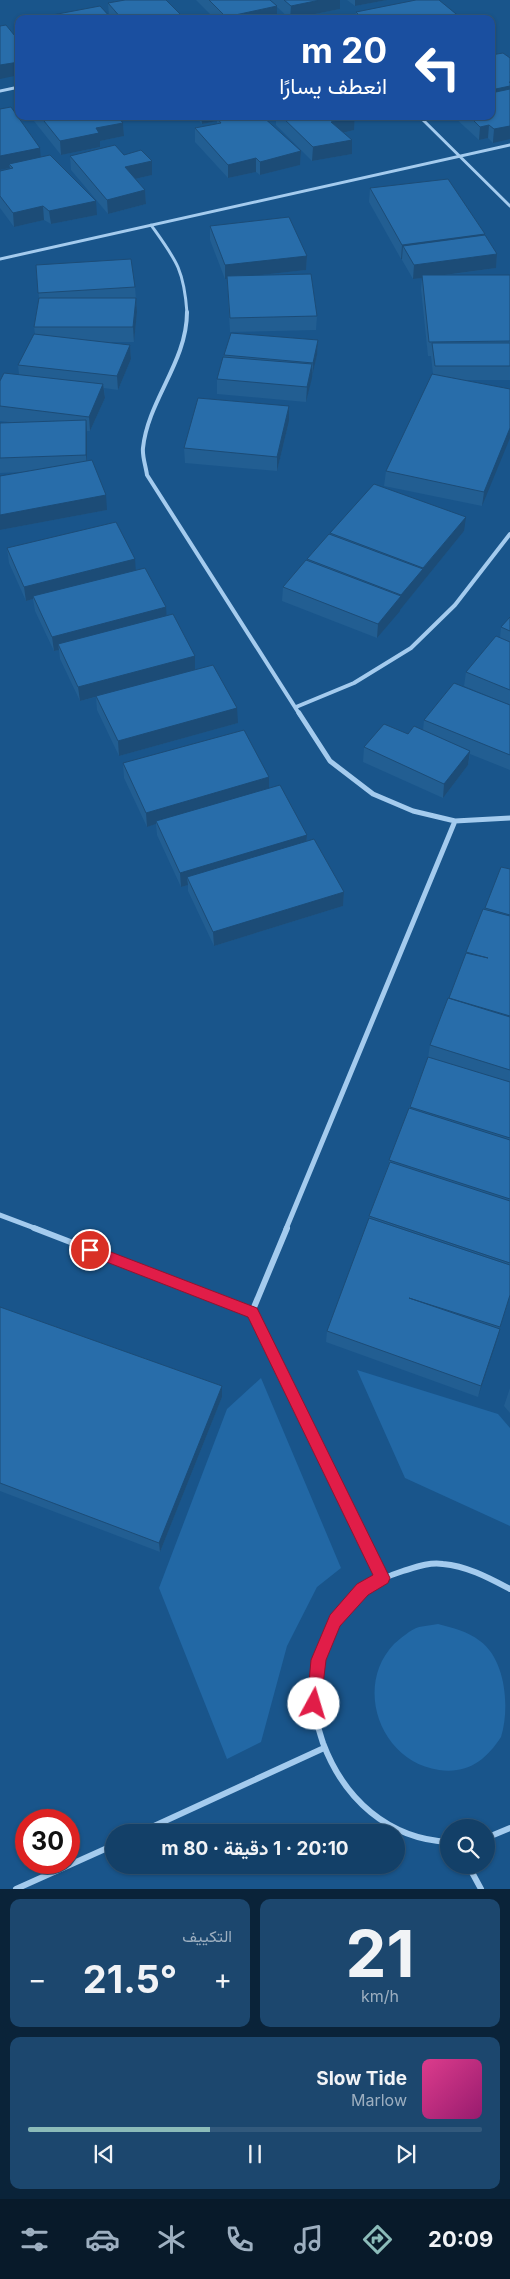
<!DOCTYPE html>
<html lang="ar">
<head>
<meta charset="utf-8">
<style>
	body { margin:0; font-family:Inter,Vazirmatn,sans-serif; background:#1c476e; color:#f1f3f6; direction:rtl; height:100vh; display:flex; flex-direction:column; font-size:19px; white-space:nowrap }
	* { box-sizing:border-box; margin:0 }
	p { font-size:16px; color:#9dafc0 }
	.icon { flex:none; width:28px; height:28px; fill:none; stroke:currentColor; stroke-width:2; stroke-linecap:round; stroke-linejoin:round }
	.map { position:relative; height:1889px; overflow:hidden; direction:ltr }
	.side { display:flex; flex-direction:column; gap:10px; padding:10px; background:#0a2339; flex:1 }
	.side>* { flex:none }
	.banner { position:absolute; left:15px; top:15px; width:480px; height:105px; border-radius:10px; box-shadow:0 1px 4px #0004,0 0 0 1px #32597c; direction:rtl; background:#1a4fa0; color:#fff; overflow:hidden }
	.tools { position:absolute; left:440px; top:1819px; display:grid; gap:10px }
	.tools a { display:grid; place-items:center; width:55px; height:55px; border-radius:50%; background:#134068; box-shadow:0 1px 4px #0004,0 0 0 1px #32597c; font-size:25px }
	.speed { position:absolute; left:15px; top:1809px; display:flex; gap:10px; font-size:25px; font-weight:700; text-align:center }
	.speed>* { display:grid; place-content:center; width:65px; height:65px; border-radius:50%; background:#134068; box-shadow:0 1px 4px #0004,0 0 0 1px #32597c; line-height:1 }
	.speed .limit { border:8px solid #d22; background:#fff; color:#111 }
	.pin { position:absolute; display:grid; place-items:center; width:42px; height:42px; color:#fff; margin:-21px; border:2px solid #fff; border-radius:50%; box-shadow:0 1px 5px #0007 }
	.me { position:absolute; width:55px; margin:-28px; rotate:6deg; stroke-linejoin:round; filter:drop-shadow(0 0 4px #0008) }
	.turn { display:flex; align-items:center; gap:18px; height:105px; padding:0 25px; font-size:22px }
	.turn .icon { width:65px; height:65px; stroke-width:2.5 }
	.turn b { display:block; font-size:35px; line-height:42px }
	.big { font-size:38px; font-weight:700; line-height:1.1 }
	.side .card { flex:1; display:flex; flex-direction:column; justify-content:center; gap:8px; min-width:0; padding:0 18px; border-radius:10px; background:#1c476e }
	.side .dial { align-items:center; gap:0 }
	.dial b { font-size:65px; line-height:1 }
	.song { display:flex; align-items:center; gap:15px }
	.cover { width:60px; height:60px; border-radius:8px; background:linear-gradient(135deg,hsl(330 70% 55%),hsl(320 70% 35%)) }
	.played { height:5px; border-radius:2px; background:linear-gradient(90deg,#8bbbb9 40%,#32597c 40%) }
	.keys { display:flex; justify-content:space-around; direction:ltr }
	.heat { display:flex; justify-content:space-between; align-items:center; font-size:28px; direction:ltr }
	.side .tiles { flex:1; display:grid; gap:10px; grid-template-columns:1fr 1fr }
	.card:last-child { grid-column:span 2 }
	.trip { position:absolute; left:105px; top:1824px; width:300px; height:50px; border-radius:25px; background:#134068; box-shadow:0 1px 4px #0004,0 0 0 1px #32597c; font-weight:700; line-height:50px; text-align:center; direction:rtl }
	.tab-bar { display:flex; height:80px; justify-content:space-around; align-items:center; background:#081a2a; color:#9dafc0 }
	.tab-bar .icon { width:35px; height:35px }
	.tab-bar .on { color:#8bbbb9 }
	.tab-bar b { font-size:22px; color:#f1f3f6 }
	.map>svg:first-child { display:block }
</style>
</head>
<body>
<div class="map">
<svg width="510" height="1889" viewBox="0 0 510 1889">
	<rect width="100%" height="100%" fill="#19558b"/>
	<path fill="#2268a5" d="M357 1370 498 1414 510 1428V1526L405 1478Z
		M261 1378 341 1568 317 1587 287 1646 261 1742 227 1759 159 1588 227 1409Z
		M438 1624C453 1628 467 1631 480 1641 506 1660 510 1708 501 1737 486 1760 468 1774 439 1770 381 1762 353 1687 394 1644 401 1638 410 1630 419 1627 425 1626 432 1625 438 1624Z"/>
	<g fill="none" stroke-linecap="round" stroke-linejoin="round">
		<path stroke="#a4cbee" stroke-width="3" d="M0 91 19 87
			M419 116 510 206
			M151 225C176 260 184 269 187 313
			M0 259 510 145"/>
		<path stroke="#a4cbee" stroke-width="4" d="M187 312C187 362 148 400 143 448 142 456 146 467 147 475L300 715
			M296 707 354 683 411 648 455 605 510 534"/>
		<path stroke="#a4cbee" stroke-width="5" d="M299 713 330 761 373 794 413 811 455 821 510 818
			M0 1215 37 1229
			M286 1229 455 821"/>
		<path stroke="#a4cbee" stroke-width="6" d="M34 1228 252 1312 382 1578
			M252 1312 287 1228
			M141 1832 324 1748
			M486 1838 510 1828
			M449 1842C388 1839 344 1799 323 1743 319 1730 314 1717 314 1703 314 1677 321 1649 334 1627 349 1600 373 1580 403 1571 416 1567 429 1562 443 1564 467 1566 489 1578 510 1589
			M468 1865 481 1889
			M16 1889 114 1845"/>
	</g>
	<path fill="#225e92" d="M196 0H340V9L290 19 277 7V19H215Z
		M347 0H387L355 6Z
		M108 3 185 19H47V16H109Z
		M356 12 461 19H355Z
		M491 43 494 46 493 55 503 53 493 143 488 138 479 140 453 116H491Z
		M0 109 41 157 97 215 51 224 44 220 14 227 0 208V171L10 169V168L0 170Z
		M30 116H117L123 123 124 136 100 141V147L61 155Z
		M195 116H262L301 151 300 165 260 175 256 172 228 178 195 142V128L217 124V121L202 124Z
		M276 116H355L354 130 343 133 352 140V154L312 161 276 125Z
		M124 155 152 161V175L135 179 145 190 146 204 108 214 71 170 70 156Z
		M370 188 485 234V235L497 254 496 268 447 275H510V380H464L510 389 482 506 384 486 386 471 433 374 431 356H428L421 289 422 278 413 279 402 260V259H401L369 202Z
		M210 226 307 256 306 270 261 275 317 316 316 330 230 332 227 279H225L210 240Z
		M36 265 135 287 137 312 134 342H104L130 345 131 359 118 390 104 388 105 398 90 431H87V461L107 510 0 530V476L24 472 0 473V423H18L0 421V381L19 374 18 365 35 334 34 327 39 298Z
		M318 340 317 355 306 402 217 394V379L224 355Z
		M289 406V421L277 471 185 463 184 448Z
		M464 531 377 638 282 601 283 587 307 561V559L330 534V533Z
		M7 548 136 570 166 607V616L195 670 238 723 119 756 97 710 96 697 80 701 60 659 59 650 54 651 35 611 33 599 26 601 9 563Z
		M510 617V705L464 686 466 672 500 638 501 627Z
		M510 705V770L470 754 468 765 443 798 363 762 364 747 423 730 424 720Z
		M123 763 269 777V788L307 835V841L344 892 343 906 214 946 188 891V885L181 887 157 835 156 824 147 827 124 778Z
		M501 867 510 869V1296L478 1397 326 1342 327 1331 369 1219V1216L389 1163V1160L428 1058 430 1045 466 955V952L485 909Z
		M0 1307 222 1386V1397L160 1552 0 1491Z
		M510 1388V1413L504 1406Z"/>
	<path fill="#1c4c77" d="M320 0H340V9L290 19 291 6Z
		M355 0H387L355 6Z
		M277 6V19H226V17Z
		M491 46H494L493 59H491Z
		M19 62V75L0 79V65Z
		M509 82H510V99L491 103V90Z
		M177 116H191L177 119Z
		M201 116H241L217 118V121L202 124Z
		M355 116 354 130 330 136 331 122Z
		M123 123 124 136 100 141V147L61 155 60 141 96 128Z
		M489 125 488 138 479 140 480 127Z
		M510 126V139L493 143 494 129Z
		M352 140V154L312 161 313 147Z
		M40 148 41 161 9 164 10 168 0 170V156Z
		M301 151 300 165 260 175V162Z
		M256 158V172L228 178V165Z
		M152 161V175L126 181 125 167Z
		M145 190 146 204 108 214 107 200Z
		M96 201 97 215 51 224 49 211Z
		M43 206 44 220 14 227 13 213Z
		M485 234 483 248 403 246 402 259H401L402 245Z
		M497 254 496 268 422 278V275V278L413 279 414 265Z
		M307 256 306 270 225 279V265Z
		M136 298 137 312 134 342 133 327Z
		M318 340 317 355 312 377 313 363Z
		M130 345 131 359 118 390 117 376Z
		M312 364V378L306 402 307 387Z
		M103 384 105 398 90 431 89 417Z
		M289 406V421L277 471V457Z
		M86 420 87 434V469L86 455Z
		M510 428V438L482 506 484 492Z
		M106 495 107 510 0 530V515Z
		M466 517 464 531 400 610 401 595Z
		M135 559 136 574 33 596V599L26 601 24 587Z
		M401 596 400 611 377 638 378 624Z
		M166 607 167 622 58 644 59 650 54 651 52 637Z
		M195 656V670L80 701 78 687Z
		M237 708 238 723 119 756 118 741Z
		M470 751 468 765 443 798 444 784Z
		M269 777V791L156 821V824L147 827 146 813Z
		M307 835 306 849 187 877 188 885 181 887 180 873Z
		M344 892 343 906 214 946 213 932Z
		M500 1329 497 1340 478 1397 481 1386Z
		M222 1386V1397L160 1552 159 1543Z"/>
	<path fill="#286daa" stroke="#1c4c77" d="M125 0H166L185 19H122L108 3Z
		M209 0H270L277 6 226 17Z
		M284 0H320L291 6Z
		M416 0H439L461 18 363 19 356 12Z
		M100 6 112 19H49L47 16Z
		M6 25 19 41V62L0 65V26Z
		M503 53 510 58V82H509L510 83V86L491 90V55Z
		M510 89V126L494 129 489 125 480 127 469 116H491V93Z
		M11 107 40 148 0 156V109Z
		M40 116H117L123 123 96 128 99 133 60 141Z
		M227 116H262L301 151 260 162 256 158 228 165 195 128 221 123 217 118Z
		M281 116H355L331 122 352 140 313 147Z
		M115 145 124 155 141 150 152 161 125 167 145 190 107 200 70 156Z
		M50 155 96 201 49 211 43 206 13 213 0 196V171L13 168 9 164Z
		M448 179 485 234 402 245 370 188Z
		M289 217 307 256 225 265 210 226Z
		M485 235 497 254 414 265 403 246Z
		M131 259 135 287 38 293 36 265Z
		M311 274 317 316 230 318 227 276Z
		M422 275H510V341L429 342Z
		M39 298H136L133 327H34Z
		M231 333 318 340 313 363 224 355Z
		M34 334 130 345 117 376 18 365Z
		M432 343H510V366H435Z
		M223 357 312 364 307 387 217 379Z
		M4 373 103 384 89 417 0 406V381Z
		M432 374 510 389V428L484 492 386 471Z
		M198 398 289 406 277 457 184 448Z
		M86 420V455L0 458V423Z
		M92 460 106 495 0 515V476Z
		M374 484 466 517 423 568 330 533Z
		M116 522 135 559 24 587 7 548Z
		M329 534 423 569 401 595 307 559Z
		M306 560 401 596 378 624 283 587Z
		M145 568 166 607 52 637 33 596Z
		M173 614 195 656 78 687 58 644Z
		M510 617V631L501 627Z
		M496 636 510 642V690L466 672Z
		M213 665 237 708 118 741 96 696Z
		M454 683 510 705V755L424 720Z
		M384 724 408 734 414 726 470 751 444 784 364 747Z
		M244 730 269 777 146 813 123 763Z
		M280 785 307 835 180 873 156 821Z
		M314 839 344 892 213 932 187 877Z
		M501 867 510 869V915L485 908Z
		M483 909 510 916V1016L449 998 466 953 488 958 466 952Z
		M448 998 510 1017V1070L430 1045Z
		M428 1057 510 1082V1138L410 1107Z
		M409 1108 510 1140V1199L389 1160Z
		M390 1162 510 1201V1263L369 1216Z
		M369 1218 510 1265V1295L500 1327 409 1298 500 1329 481 1386 327 1331Z
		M0 1307 222 1386 159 1543 0 1483Z"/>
	<path fill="#e11d48" stroke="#92132f" d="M90 1244 257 1308 390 1578 388 1583 368 1595 340 1626 326 1660 320 1710 314 1712 309 1710 307 1704 311 1660 330 1615 357 1584 373 1575 248 1317 86 1254 84 1250 86 1245Z"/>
</svg>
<div class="tools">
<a><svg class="icon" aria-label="search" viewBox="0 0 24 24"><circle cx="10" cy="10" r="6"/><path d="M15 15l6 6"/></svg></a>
</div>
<div class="speed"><div class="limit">30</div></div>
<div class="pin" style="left:90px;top:1250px;background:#d93025"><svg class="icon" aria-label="arrive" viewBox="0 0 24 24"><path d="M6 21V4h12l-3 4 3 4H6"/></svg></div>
<svg class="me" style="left:314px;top:1704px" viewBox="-20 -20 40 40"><circle r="19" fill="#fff"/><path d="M0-13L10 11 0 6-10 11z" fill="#e11d48"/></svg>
<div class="trip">20:10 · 1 دقيقة · 80 m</div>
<div class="banner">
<div class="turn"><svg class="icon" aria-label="left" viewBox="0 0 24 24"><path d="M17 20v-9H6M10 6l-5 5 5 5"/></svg><div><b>20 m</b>انعطف يسارًا</div></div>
</div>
</div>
<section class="side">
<div class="tiles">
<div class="card dial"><b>21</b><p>km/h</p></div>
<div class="card"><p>التكييف</p>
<div class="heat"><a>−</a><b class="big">21.5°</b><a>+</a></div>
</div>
<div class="card">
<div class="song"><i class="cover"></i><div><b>Slow Tide</b><p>Marlow</p></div></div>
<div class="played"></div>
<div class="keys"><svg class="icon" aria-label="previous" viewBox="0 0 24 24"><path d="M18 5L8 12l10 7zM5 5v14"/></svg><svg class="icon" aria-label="pause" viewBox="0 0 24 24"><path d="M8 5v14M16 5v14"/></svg><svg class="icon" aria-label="next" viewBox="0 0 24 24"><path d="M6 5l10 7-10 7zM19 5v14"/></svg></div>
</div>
</div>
</section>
<nav class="tab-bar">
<b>20:09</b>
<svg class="icon on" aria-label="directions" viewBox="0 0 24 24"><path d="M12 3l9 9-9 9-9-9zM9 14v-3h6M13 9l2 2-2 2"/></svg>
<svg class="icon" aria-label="music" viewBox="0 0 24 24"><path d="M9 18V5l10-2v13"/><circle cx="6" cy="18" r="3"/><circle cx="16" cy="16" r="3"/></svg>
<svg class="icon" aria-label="phone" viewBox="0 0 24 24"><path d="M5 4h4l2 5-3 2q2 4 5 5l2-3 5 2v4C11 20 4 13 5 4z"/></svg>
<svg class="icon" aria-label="climate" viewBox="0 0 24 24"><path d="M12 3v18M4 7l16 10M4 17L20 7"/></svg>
<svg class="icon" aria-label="car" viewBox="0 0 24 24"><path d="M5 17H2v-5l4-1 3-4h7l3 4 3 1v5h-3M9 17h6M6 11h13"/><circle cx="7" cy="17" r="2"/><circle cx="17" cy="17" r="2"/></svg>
<svg class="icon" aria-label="filters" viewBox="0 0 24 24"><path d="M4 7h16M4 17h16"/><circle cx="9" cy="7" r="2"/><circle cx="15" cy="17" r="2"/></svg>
</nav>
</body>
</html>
